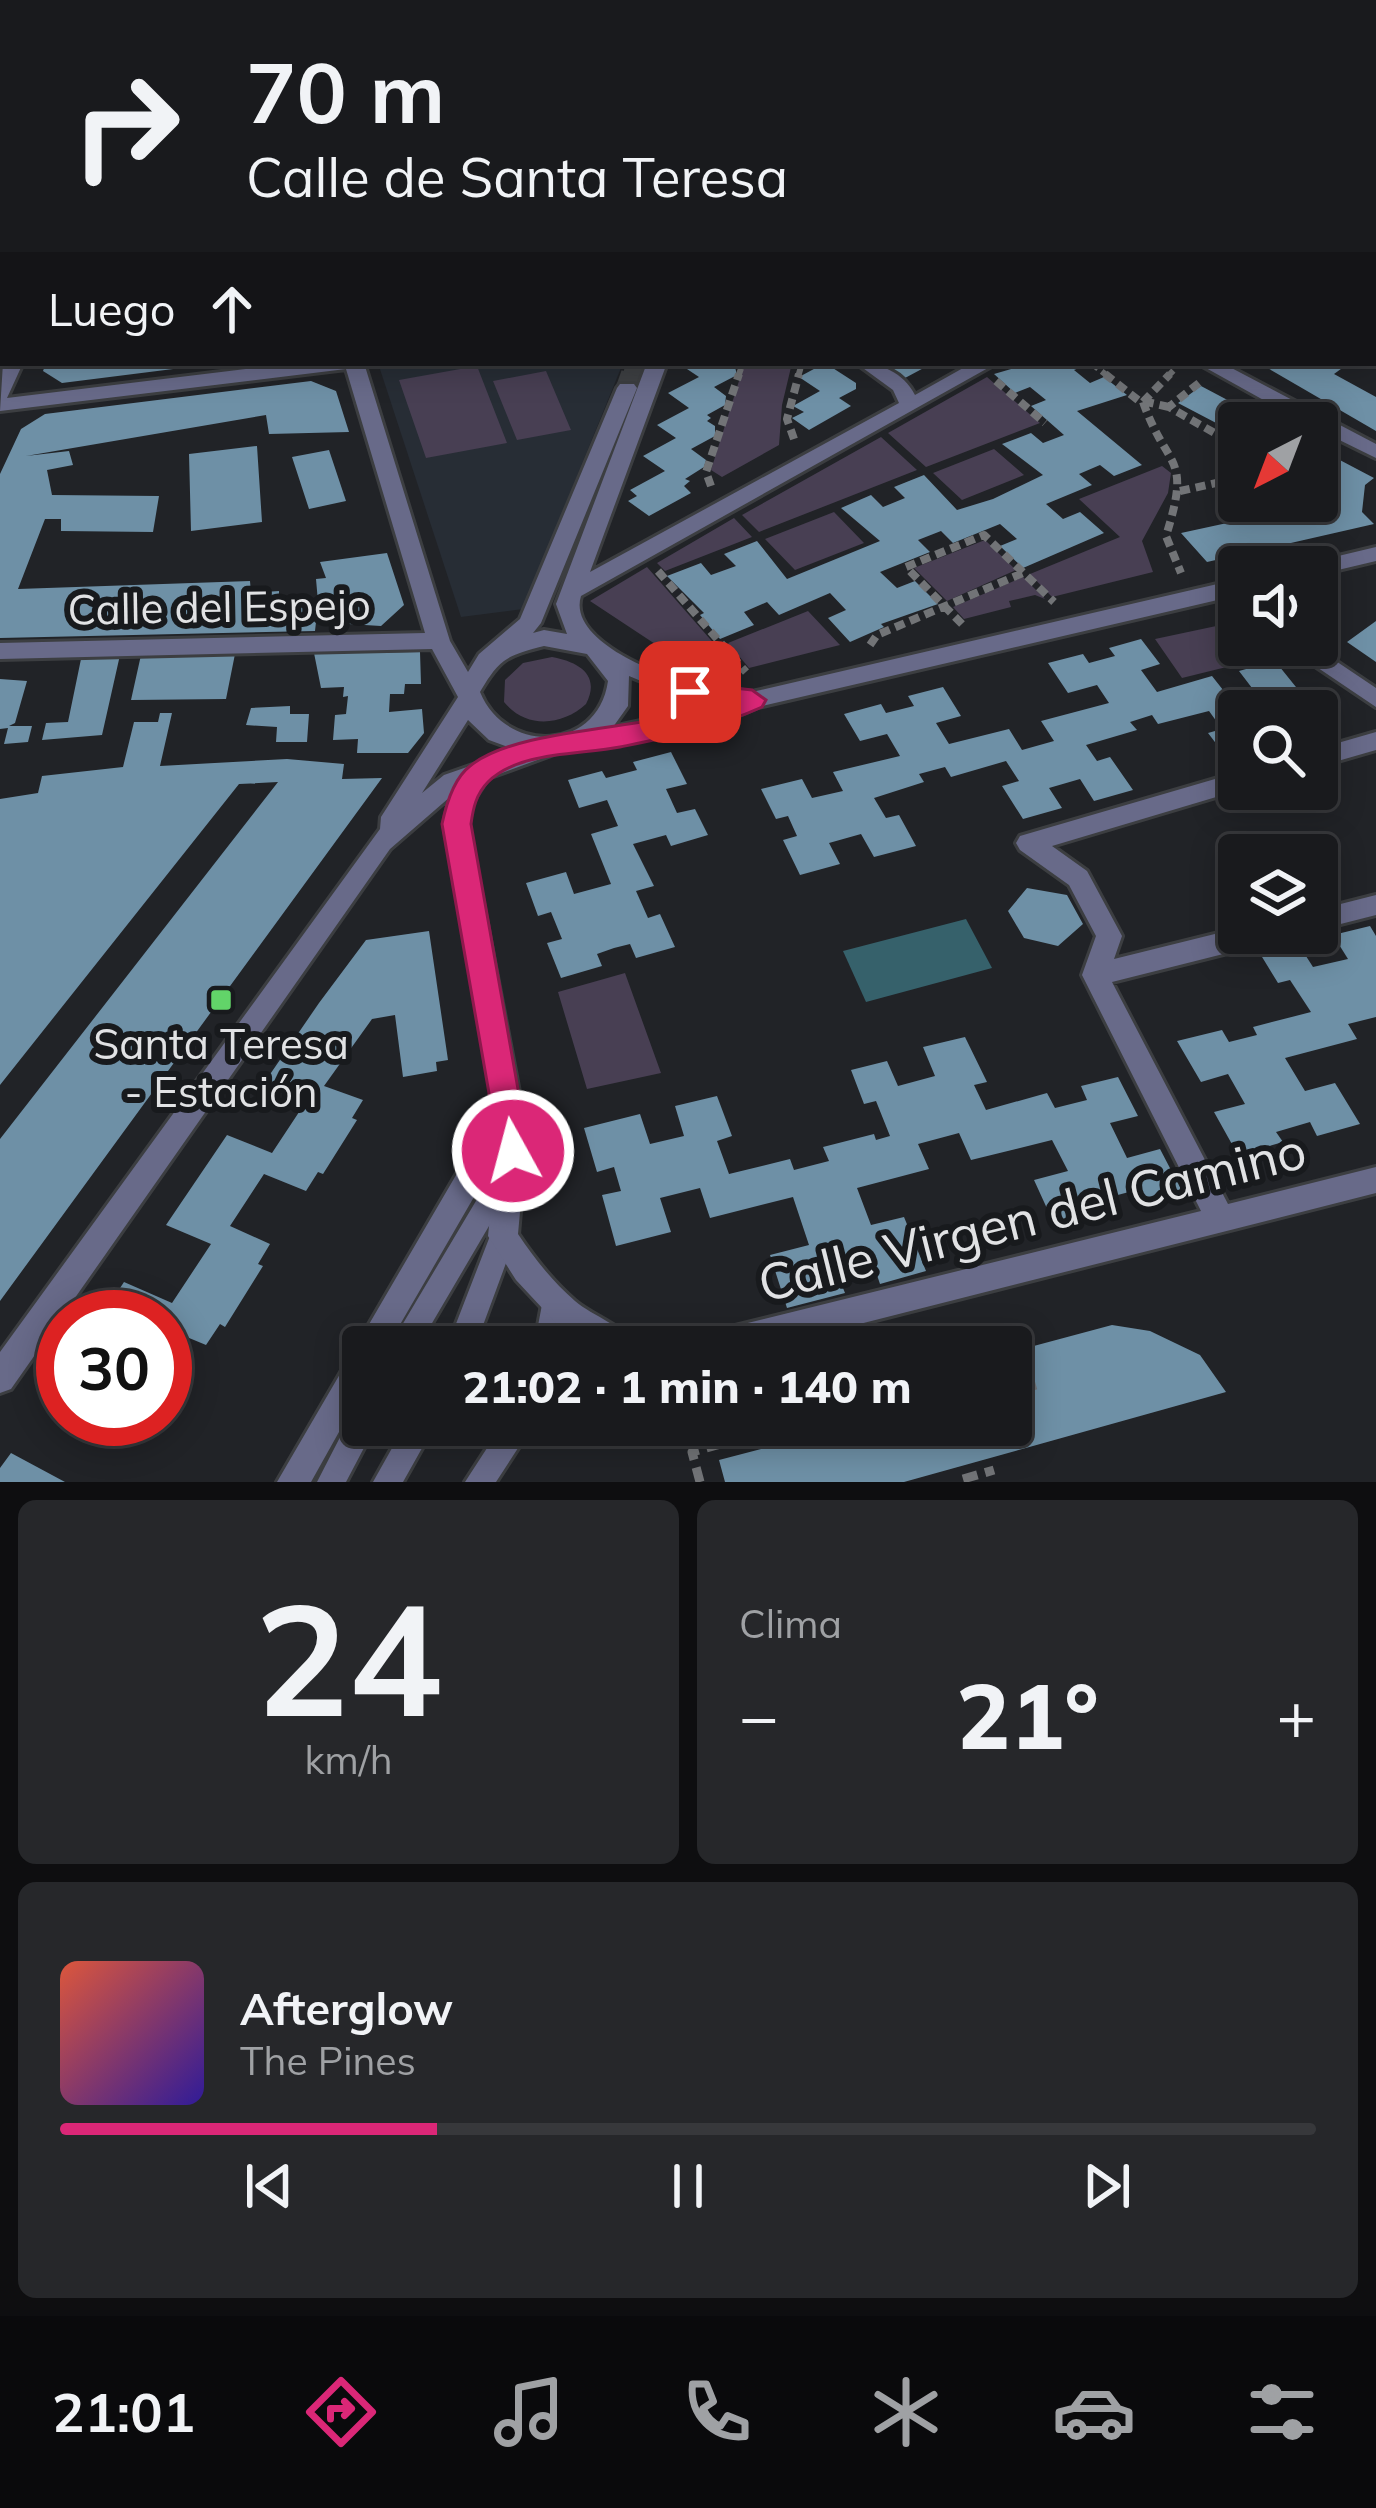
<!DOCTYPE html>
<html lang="es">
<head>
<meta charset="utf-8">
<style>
	body { margin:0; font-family:Mulish,sans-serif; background:#26272a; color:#f1f3f6; height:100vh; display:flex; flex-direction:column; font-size:45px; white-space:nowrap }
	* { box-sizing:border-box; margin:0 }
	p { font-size:39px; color:#9fa1a4 }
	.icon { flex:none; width:66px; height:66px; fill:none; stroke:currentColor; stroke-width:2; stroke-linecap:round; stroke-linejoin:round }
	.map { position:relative; height:1482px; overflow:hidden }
	.sheet { display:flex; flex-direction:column; gap:18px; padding:18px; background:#0e0e10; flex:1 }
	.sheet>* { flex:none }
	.top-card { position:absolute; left:0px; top:0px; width:1377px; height:366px; box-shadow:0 6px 30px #0003,0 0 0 3px #37383b; background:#191a1d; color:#f1f3f6; overflow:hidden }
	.needle { width:78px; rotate:222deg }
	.tools { position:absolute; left:1218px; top:402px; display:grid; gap:24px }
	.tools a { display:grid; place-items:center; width:120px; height:120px; border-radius:12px; background:#191a1d; box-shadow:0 6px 30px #0003,0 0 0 3px #37383b; font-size:60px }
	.speed { position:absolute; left:36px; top:1290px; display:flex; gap:24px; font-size:60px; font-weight:700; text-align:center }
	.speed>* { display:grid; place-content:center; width:156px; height:156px; border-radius:50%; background:#191a1d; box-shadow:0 6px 30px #0003,0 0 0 3px #37383b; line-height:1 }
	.speed .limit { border:18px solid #d22; background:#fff; color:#111 }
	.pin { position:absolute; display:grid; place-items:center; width:102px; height:102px; color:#fff; margin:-51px; border-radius:24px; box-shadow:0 6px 18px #0006 }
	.me { position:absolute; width:132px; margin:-66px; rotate:353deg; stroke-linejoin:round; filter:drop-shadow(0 0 9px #0008) }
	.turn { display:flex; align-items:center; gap:42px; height:252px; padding:0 48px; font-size:54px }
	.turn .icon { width:156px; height:156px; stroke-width:2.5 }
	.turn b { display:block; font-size:84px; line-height:102px }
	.then { display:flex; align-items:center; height:114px; padding:0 48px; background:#0003; gap:24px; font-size:45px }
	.big { font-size:90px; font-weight:800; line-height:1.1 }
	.sheet .card { flex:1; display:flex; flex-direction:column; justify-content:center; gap:18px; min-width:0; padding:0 42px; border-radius:18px; background:#26272a }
	.sheet .dial { align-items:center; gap:0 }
	.dial b { font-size:156px; line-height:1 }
	.song { display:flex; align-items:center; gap:36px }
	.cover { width:144px; height:144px; border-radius:18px; background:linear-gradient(135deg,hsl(10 70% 55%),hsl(250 70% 35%)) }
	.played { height:12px; border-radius:6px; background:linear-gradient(90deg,#db2777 30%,#37383b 30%) }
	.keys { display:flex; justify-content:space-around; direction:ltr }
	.heat { display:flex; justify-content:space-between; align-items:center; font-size:66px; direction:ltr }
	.sheet .tiles { flex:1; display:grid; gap:18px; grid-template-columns:1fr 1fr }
	.card:last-child { grid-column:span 2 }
	.trip { position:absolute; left:342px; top:1326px; width:690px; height:120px; border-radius:12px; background:#191a1d; box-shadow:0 6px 30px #0003,0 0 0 3px #37383b; font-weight:800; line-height:120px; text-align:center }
	.menu { display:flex; height:192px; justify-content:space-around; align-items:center; background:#0a0a0c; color:#9fa1a4 }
	.menu .icon { width:84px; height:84px }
	.menu .active { color:#db2777 }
	.menu b { font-size:54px; color:#f1f3f6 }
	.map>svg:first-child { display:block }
</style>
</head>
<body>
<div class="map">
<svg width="1376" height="1482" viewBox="0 0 1376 1482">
	<rect width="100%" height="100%" fill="#212327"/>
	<path fill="#272d35" d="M378 363H623L523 609 461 617Z"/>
	<path fill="#483f53" d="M792 363 782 405 779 445 722 477 711 470 744 365Z
		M477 366 507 443 426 458 399 380Z
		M546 371 571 430 517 440 493 381Z
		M987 377 1040 423 926 467 888 433Z
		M881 437 917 470 759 532 742 515Z
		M994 449 1024 475 962 500 933 473Z
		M1162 466 1171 473 1168 493 1142 541 1153 572 1052 597 1030 574 1120 537 1079 499Z
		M834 512 864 543 795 570 765 539Z
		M734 518 752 537 665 571 657 563Z
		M985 540 1016 570 947 601 914 568Z
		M647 567 738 671H696L590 601Z
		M1023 577 1045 599 1035 595 1009 601 1011 607 964 619 953 607Z
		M808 611 840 645 749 668 728 643Z
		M1221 625 1239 637V645H1252L1264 653 1263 658 1182 678 1155 639Z
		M552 657C579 662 601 675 586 704 562 726 526 729 504 702L505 680 523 663Z
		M625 973 661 1073 587 1089 558 992Z"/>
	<path fill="#36616b" d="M966 919 992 968 866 1002 843 951Z"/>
	<path fill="#6e90a6" d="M46 363H197V366L62 383 43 371Z
		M678 363H734L737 375 714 387 726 396 725 405 707 415 711 418 707 421 715 426V436L691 449 706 460 704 467 685 479 690 481 684 486 691 493 649 516 628 501 637 496 630 490 665 471 643 456 676 438 657 425 689 408 668 393 699 377Z
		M825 363 856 383V389L839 398 851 406 809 430 792 418 804 412 793 406 820 391 799 377Z
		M882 363H933L905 378Z
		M1032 363H1091L1074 370 1090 383 1104 377 1127 395 1077 411 1142 465 1114 476 1100 465 1079 474 1092 485 1046 504 1063 519 1080 512 1104 533 1023 568 1000 546 1017 539 1000 524 953 543 941 531 918 540 930 552 880 572 897 588 915 581 938 604 881 624 884 627 850 642 828 618 846 610 830 593 779 615 767 602 744 612 754 625 720 639 700 615 704 613 667 576 701 563 711 575 736 566 724 554 757 541 787 579 880 541 841 508 871 495 883 507 905 498 894 487 924 475 957 510 993 499 1043 475 1002 444 1031 433 1043 443 1064 435 1031 406 1046 400 1030 387 1015 393 994 374Z
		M1259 363H1340L1345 366 1334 374 1376 397V431Z
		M311 381 336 391 349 432 269 434 266 415 26 456 69 451 73 465 47 470 52 495 159 496 153 532 61 531V519H45L18 589 250 581 251 593 279 591V603L318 602 316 579 326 578 320 562 387 553 404 605 381 626 316 622 315 631 0 638V474L21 429 45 414Z
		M1201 386 1271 423H1239V435L1178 403Z
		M257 446 262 522 191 531 189 454Z
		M1317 448 1374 478 1365 485 1362 512 1374 524 1207 562 1181 533 1315 504Z
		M329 450 346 501 309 509 292 457Z
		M1376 621V662L1347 642Z
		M1141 639 1160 664 1141 670 1157 692 1212 676 1227 695 1252 688 1239 671 1275 661 1300 692 1288 695 1301 711H1239V761L1231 763 1208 733 1222 729 1209 711 1158 724 1152 715 1130 722 1137 730 1086 745 1097 761 1110 757 1133 790 1094 801 1080 779 1049 788 1062 808 1023 819 1002 786 1019 781 1006 761 951 777 945 767 919 774 924 782 874 798 886 818 899 815 916 846 874 857 861 834 829 843 840 864 800 875 783 840 797 836 788 816 776 819 761 789 802 779 812 798 843 791 833 772 900 756 887 734 860 741 844 714 881 704 886 713 914 706 908 696 943 687 961 716 936 723 949 744 1009 729 1022 750 1054 741 1041 721 1109 703 1097 685 1068 693 1048 663 1083 654 1089 663 1115 656 1109 648Z
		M420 652 421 684H405L404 694H390L389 712 422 709 424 733 408 753H357L358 739 333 740 335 715 346 714 348 696 343 697 344 687 321 688 314 653Z
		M235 654 226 699 131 700 141 655Z
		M120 655 102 735 42 740 46 723 68 722 81 659Z
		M0 679 27 681 15 723 9 726H32L28 742 4 744 8 728 0 729Z
		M290 706V714H309L307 742H276L277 727 246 725 251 708Z
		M160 713H172L160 766 287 759 344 764 342 779 382 778 0 1301V1139L278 782 239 784 0 1085V799L38 793 42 776 123 767 134 722H158Z
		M671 752 687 784 666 789 677 813 695 809 708 835 671 846 666 835 633 844 654 886 636 891 648 918 660 914 675 947 636 958 630 944 614 948 597 954 602 966 561 978 547 943 562 939 551 912 538 916 526 883 566 872 574 894 611 884 591 834 618 826 607 800 579 808 568 780 602 771 606 778 637 770 633 762Z
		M1027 888 1067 895 1083 924 1058 946 1024 938 1008 911Z
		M1370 926 1376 936V1017L1348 1024 1357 1039 1285 1058 1305 1091 1335 1083 1360 1124 1317 1136 1310 1122 1276 1132 1283 1142 1238 1155 1214 1112 1245 1104 1228 1074 1201 1082 1177 1041 1222 1030 1229 1042 1257 1035 1253 1027 1311 1012 1290 980 1278 983 1259 952 1297 942 1313 967 1348 959 1333 935Z
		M429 931 448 1060 436 1062 437 1071 403 1077 395 1015 372 1019 324 1086 363 1100 352 1118 357 1120 323 1174 318 1172 306 1191 264 1174 230 1226 270 1244 258 1264 263 1266 225 1327 220 1324 206 1345 165 1328V1317H101L124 1282 172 1303 211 1244 166 1225 227 1135 272 1153 305 1103 262 1086 319 1003 366 940Z
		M965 1037 987 1082 974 1085 986 1110 1047 1093 1055 1108 1087 1100 1081 1086 1118 1077 1138 1116 1110 1123 1127 1158 1160 1149 1183 1193 1136 1206 1129 1192 1095 1201 1101 1214 1055 1226 1034 1180 1068 1171 1052 1140 971 1160 959 1133 918 1144 929 1169 857 1188 871 1225 904 1217 926 1271 880 1284 873 1263 837 1273 845 1293 787 1308 770 1255 809 1245 793 1197 710 1218 700 1188 660 1198 671 1232 616 1246 602 1195 621 1191 614 1167 597 1172 584 1128 640 1114 650 1144 684 1136 675 1106 717 1096 732 1136 717 1141 729 1174 790 1159 794 1170 829 1161 823 1147 874 1134 876 1140 890 1136 876 1101 864 1104 851 1070 887 1061 898 1086 935 1076 923 1047Z
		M1112 1325 1150 1331 1200 1355 1226 1392 904 1482H725L719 1460 829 1431 827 1425H1011V1352Z
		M11 1453 65 1482H0V1468Z"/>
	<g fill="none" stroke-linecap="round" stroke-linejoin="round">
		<path stroke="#3e4043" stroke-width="18" stroke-dasharray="18 9" stroke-linecap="butt" d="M631 377 636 363"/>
		<path stroke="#3e4043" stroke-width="22" stroke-dasharray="22 10" stroke-linecap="butt" d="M627 388 632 374"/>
		<g stroke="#3c3e41" stroke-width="6">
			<path id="lane" d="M507 1161 516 1164 520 1172 516 1180 418 1347H389L498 1164Z
				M503 1224 512 1228 516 1236 475 1347H447L490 1236 494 1228Z
				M553 1291 562 1294 566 1303 562 1347H534L544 1294Z
				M363 1408V1425H376L346 1482H317L353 1412Z
				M405 1425H435L403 1482H373Z
				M502 1425H533L496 1482H465Z"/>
		</g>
		<g stroke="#3c3e41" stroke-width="6">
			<path id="street" d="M51 0H67L68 3H52Z
				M772 0H788L771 3Z
				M1374 79H1376V89H1374Z
				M1374 171H1376V181H1374Z
				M3 180V191H0V181Z
				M1374 247H1376V260H1374Z
				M1374 271H1376V283H1374Z
				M3 363H23L7 398 296 363H364L450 641 468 672 479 654 520 619 617 388 620 384H634L637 388 541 623 533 633 544 630 567 634 556 604 647 363H667L590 572 899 403 893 390 856 363C881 363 903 372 915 395L972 363H997L581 596C567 641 661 677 696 684 714 688 734 689 752 692L1239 579V595L758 707 716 725 562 751 488 778 472 803 468 824 527 1134 518 1234C534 1258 552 1281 575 1301 592 1316 627 1327 636 1347H589L557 1324 516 1280 488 1236 496 1159 387 1347H363V1389L311 1482H277L480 1134 493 1100 444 824 450 797 390 849 11 1389 0 1393V1352L380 829 381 817 458 697 432 649 0 659V643L425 633 346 369 0 411ZM544 646 587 654 608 681C598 752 506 755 480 692 500 658 506 656 544 646ZM629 676 682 698 720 704 613 727 628 706ZM468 720 489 740 516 750 444 775 422 793Z
				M1197 363H1222L1376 444V458L1317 429V423H1305Z
				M1376 547V561L1317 575V567H1307L1309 563Z
				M1284 645H1312L1376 688V707Z
				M1376 732V750L1317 767V749Z
				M1239 772V789H1243L1052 846 1087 871 1122 936 1114 959 1239 928V933H1276L1272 940 1263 944 1112 982 1228 1204 1376 1167V1193L769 1347H695L700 1337 711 1332 1201 1211 1082 975 1096 936 1069 885 1020 850 1016 843 1020 836Z
				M1376 895V915L1317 930V910Z"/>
		</g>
		<path stroke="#727477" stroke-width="6" stroke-dasharray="9 4.5" stroke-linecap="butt" d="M574 0 594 3
			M609 3 629 0
			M1091 363 1109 377
			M738 377 743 363
			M798 377 802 363
			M1167 377 1175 369"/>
		<path stroke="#727477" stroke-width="8" stroke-dasharray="10 6" stroke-linecap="butt" d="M1105 374 1138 400 1169 407
			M996 381 1045 423
			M1199 383 1169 407 1239 447
			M1143 402C1168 472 1192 453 1166 536L1181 573
			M1143 402 1170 374
			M794 439 787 419 799 374
			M711 486 706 472 739 374
			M1180 491 1239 478
			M658 571 746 672
			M962 624 906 567 984 535 1054 602
			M870 645 877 635 1023 573"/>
		<path stroke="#727477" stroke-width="9" stroke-dasharray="15 8" stroke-linecap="butt" d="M1011 1392 1036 1385
			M713 1425 719 1444
			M963 1479 994 1470
			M700 1482 692 1452 789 1425"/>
		<use href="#lane" fill="#686a89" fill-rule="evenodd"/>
		<use href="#street" fill="#686a89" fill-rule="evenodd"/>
	</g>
	<path fill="#db2777" stroke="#8e194d" stroke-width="3" d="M690 683 752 690 766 700 762 707C716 728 669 737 620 747 580 755 519 751 488 782 476 794 473 809 471 824L529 1151 525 1162 513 1166 501 1162 442 824C446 805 453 779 470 766 519 726 653 730 717 705L681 699 677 692 681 685Z"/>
	<rect fill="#62d469" stroke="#181a1d" stroke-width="4.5" x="209" y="988" width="24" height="24" rx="6"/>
	<g text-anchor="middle" stroke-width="12" stroke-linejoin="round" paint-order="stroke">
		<g font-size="42" fill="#e1e2e4" stroke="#181a1d">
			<text transform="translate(219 607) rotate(-1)" y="15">Calle del Espejo</text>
		</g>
		<g font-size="42" fill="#e1e2e4" stroke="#181a1d">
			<text x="221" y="1059">Santa Teresa<tspan x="221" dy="48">- Estación</tspan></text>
		</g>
		<g font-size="51" fill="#e1e2e4" stroke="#181a1d">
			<text transform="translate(1032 1217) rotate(-14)" y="18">Calle Virgen del Camino</text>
		</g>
	</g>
</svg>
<div class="tools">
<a><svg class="needle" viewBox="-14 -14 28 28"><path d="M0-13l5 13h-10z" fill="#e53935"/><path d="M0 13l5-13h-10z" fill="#9fa1a4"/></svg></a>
<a><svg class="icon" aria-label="sound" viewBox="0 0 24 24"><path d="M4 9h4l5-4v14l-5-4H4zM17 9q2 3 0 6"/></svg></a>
<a><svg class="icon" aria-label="search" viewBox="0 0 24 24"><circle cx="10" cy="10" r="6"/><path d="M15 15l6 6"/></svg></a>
<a><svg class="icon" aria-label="layers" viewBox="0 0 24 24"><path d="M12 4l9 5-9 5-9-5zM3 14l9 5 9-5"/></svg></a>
</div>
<div class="speed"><div class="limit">30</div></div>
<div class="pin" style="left:690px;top:692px;background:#d93025"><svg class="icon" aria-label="arrive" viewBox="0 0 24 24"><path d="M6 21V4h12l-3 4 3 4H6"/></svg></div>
<svg class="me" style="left:513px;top:1151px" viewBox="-20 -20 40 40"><circle r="17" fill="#db2777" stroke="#fff" stroke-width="3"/><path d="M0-11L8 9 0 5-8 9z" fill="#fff"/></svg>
<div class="trip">21:02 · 1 min · 140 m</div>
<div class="top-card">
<div class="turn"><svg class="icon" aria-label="right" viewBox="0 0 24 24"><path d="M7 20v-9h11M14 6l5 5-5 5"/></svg><div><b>70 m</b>Calle de Santa Teresa</div></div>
<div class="then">Luego<svg class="icon" aria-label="ahead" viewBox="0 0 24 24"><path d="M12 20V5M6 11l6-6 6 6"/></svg></div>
</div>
</div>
<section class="sheet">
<div class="tiles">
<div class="card dial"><b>24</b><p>km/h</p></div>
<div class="card"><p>Clima</p>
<div class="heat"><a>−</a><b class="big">21°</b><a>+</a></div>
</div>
<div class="card">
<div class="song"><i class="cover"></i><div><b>Afterglow</b><p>The Pines</p></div></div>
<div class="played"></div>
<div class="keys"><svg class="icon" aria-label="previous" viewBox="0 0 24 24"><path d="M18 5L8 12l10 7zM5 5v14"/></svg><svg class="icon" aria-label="pause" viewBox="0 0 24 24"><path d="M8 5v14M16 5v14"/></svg><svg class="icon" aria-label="next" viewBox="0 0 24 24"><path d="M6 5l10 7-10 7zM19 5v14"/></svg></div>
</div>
</div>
</section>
<nav class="menu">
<b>21:01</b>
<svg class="icon active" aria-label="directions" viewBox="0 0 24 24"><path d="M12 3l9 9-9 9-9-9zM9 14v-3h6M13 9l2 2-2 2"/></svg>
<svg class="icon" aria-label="music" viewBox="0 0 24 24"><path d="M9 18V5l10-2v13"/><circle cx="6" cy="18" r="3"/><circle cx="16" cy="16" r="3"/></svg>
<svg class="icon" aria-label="phone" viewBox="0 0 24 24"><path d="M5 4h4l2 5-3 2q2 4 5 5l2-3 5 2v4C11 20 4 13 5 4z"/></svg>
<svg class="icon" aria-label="climate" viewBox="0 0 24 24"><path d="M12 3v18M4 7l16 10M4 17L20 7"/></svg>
<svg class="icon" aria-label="car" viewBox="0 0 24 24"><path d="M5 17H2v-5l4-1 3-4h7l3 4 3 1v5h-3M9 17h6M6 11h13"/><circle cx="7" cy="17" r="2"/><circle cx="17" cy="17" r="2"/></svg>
<svg class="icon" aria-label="filters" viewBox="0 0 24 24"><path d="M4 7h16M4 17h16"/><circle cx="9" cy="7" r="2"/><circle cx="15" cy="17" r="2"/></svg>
</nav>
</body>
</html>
